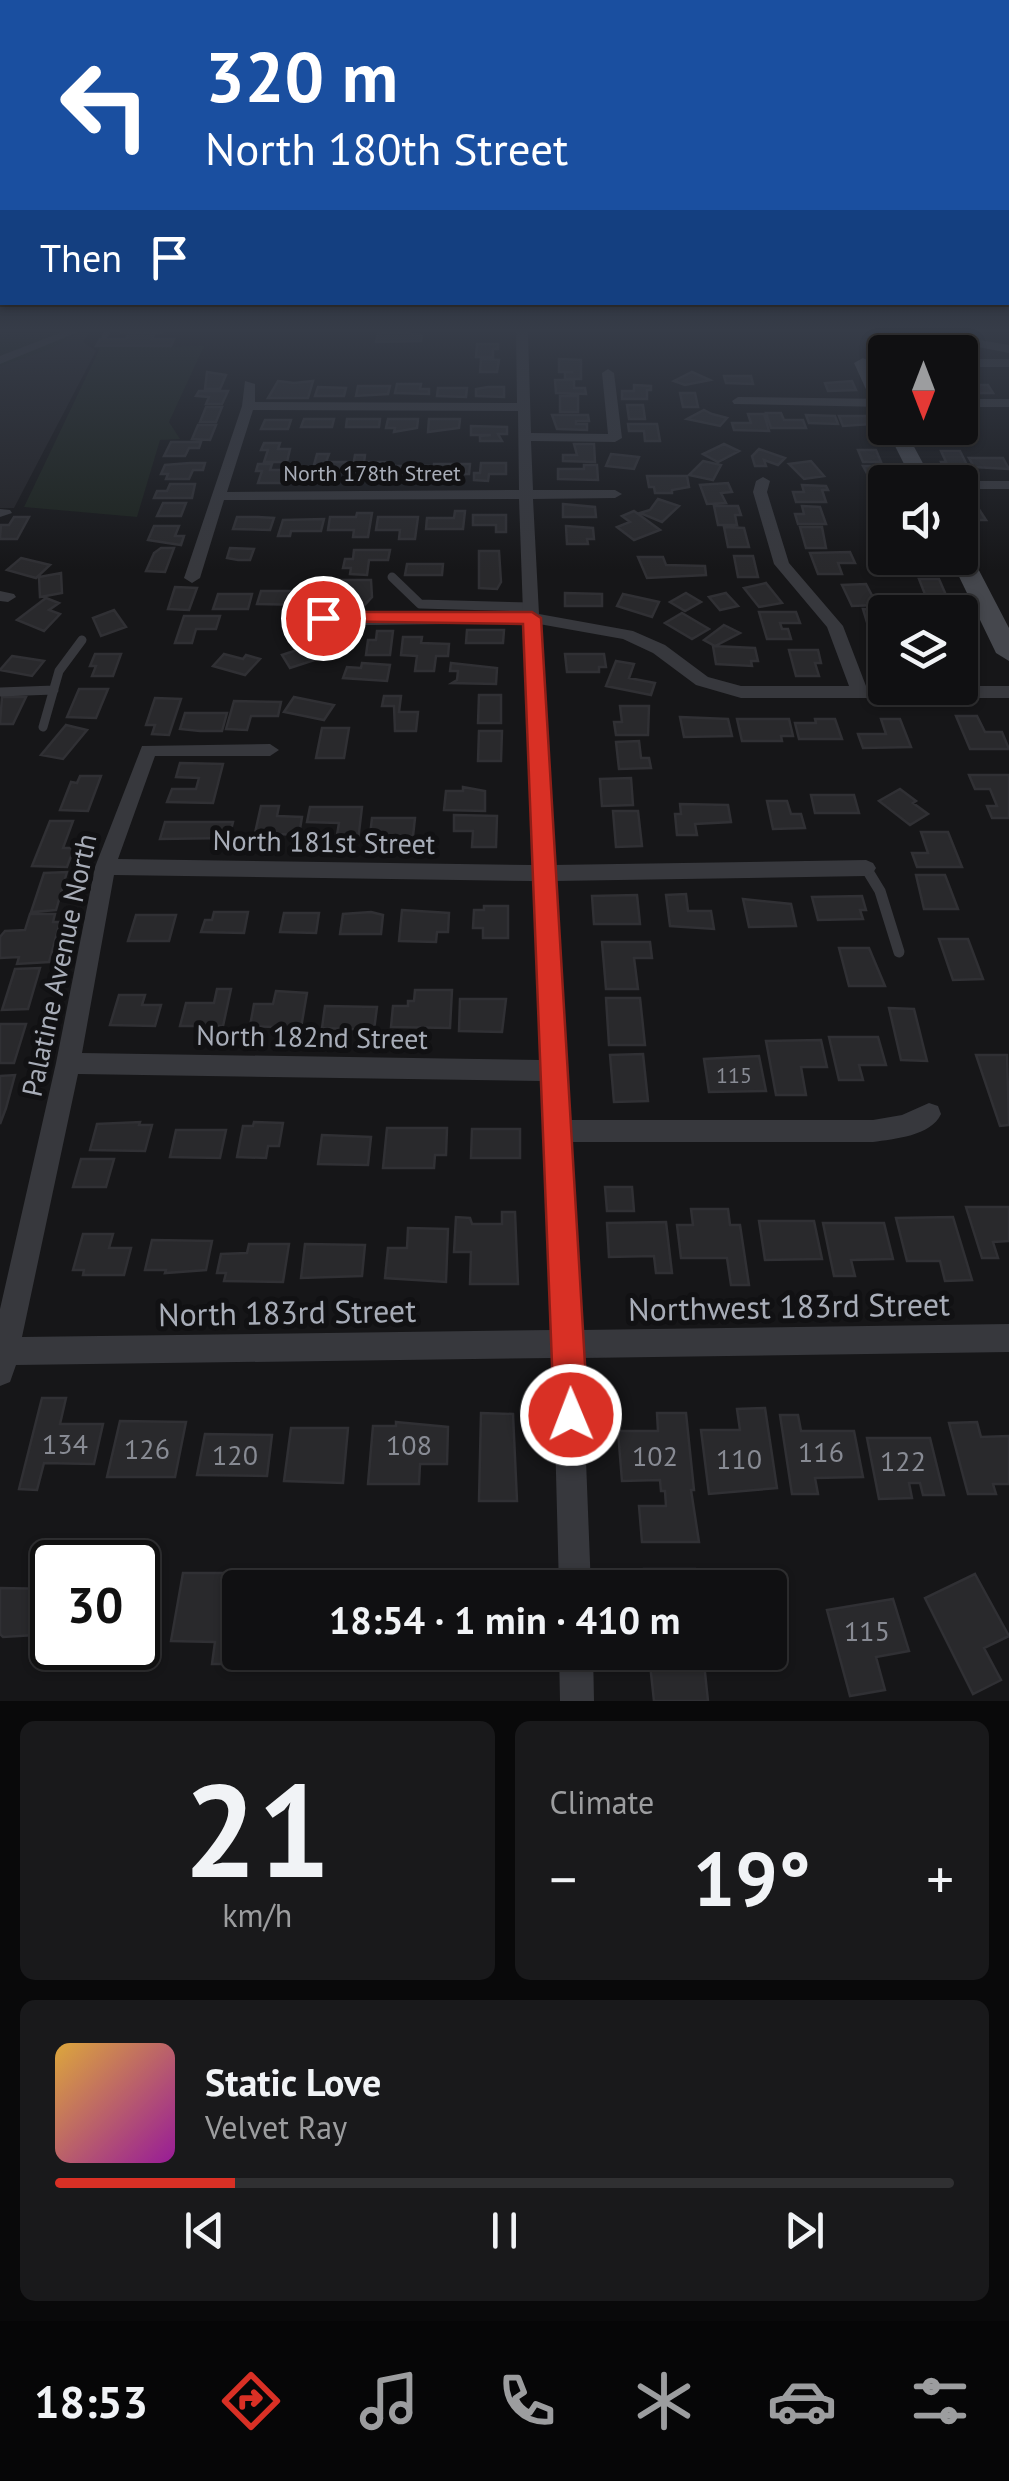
<!DOCTYPE html>
<html lang="en">
<head>
<meta charset="utf-8">
<style>
	body { margin:0; font-family:"PT Sans",sans-serif; background:#19191b; color:#f1f3f6; height:100vh; display:flex; flex-direction:column; font-size:38px; white-space:nowrap }
	* { box-sizing:border-box; margin:0 }
	p { font-size:32px; color:#9c9d9f }
	.icon { flex:none; width:55px; height:55px; fill:none; stroke:currentColor; stroke-width:2; stroke-linecap:round; stroke-linejoin:round }
	.map { position:relative; height:1701px; overflow:hidden }
	.panel { display:flex; flex-direction:column; gap:20px; padding:20px; background:#09090a; flex:1 }
	.panel>* { flex:none }
	.banner { position:absolute; left:0px; top:0px; width:1010px; height:305px; box-shadow:0 2px 8px #0004,0 0 0 2px #303032; background:#1a4fa0; color:#fff; overflow:hidden }
	.needle { width:65px; rotate:180deg }
	.tools { position:absolute; left:868px; top:335px; display:grid; gap:20px }
	.tools a { display:grid; place-items:center; width:110px; height:110px; border-radius:10px; background:#101012; box-shadow:0 2px 8px #0004,0 0 0 2px #303032; font-size:50px }
	.speed { position:absolute; left:30px; top:1540px; display:flex; gap:20px; font-size:50px; font-weight:700; text-align:center }
	.speed>* { display:grid; place-content:center; width:130px; height:130px; border-radius:50%; background:#101012; box-shadow:0 2px 8px #0004,0 0 0 2px #303032; line-height:1 }
	.speed .limit { border:5px solid #111; border-radius:15px; background:#fff; color:#111 }
	.pin { position:absolute; display:grid; place-items:center; width:85px; height:85px; color:#fff; margin:-42px; border:5px solid #fff; border-radius:50%; box-shadow:0 2px 10px #0007 }
	.me { position:absolute; width:110px; margin:-55px; rotate:359deg; stroke-linejoin:round; filter:drop-shadow(0 0 8px #0008) }
	.turn { display:flex; align-items:center; gap:35px; height:210px; padding:0 40px; font-size:45px }
	.turn .icon { width:130px; height:130px; stroke-width:2.5 }
	.turn b { display:block; font-size:70px; line-height:85px }
	.then { display:flex; align-items:center; height:95px; padding:0 40px; background:#0003; gap:20px; font-size:38px }
	.big { font-size:75px; font-weight:700; line-height:1.1 }
	.panel .tile { flex:1; display:flex; flex-direction:column; justify-content:center; gap:15px; min-width:0; padding:0 35px; border-radius:15px; background:#19191b }
	.panel .dial { align-items:center; gap:0 }
	.dial b { font-size:130px; line-height:1 }
	.song { display:flex; align-items:center; gap:30px }
	.cover { width:120px; height:120px; border-radius:15px; background:linear-gradient(135deg,hsl(40 70% 55%),hsl(300 70% 35%)) }
	.played { height:10px; border-radius:5px; background:linear-gradient(90deg,#d93025 20%,#303032 20%) }
	.keys { display:flex; justify-content:space-around; direction:ltr }
	.heat { display:flex; justify-content:space-between; align-items:center; font-size:55px; direction:ltr }
	.panel .tiles { flex:1; display:grid; gap:20px; grid-template-columns:1fr 1fr }
	.tile:last-child { grid-column:span 2 }
	.trip { position:absolute; left:222px; top:1570px; width:565px; height:100px; border-radius:10px; background:#101012; box-shadow:0 2px 8px #0004,0 0 0 2px #303032; font-weight:700; line-height:100px; text-align:center }
	.tabs { display:flex; height:160px; justify-content:space-around; align-items:center; background:#060607; color:#9c9d9f }
	.tabs .icon { width:70px; height:70px }
	.tabs .active { color:#d93025 }
	.tabs b { font-size:45px; color:#f1f3f6 }
	.map>svg:first-child { display:block }
</style>
</head>
<body>
<div class="map">
<svg width="1009" height="1701" viewBox="0 0 1009 1701">
	<rect width="100%" height="100%" fill="#161618"/>
	<path fill="#222225" d="M0 332H89L83 342 96 351 14 508H0Z"/>
	<path fill="#1c231d" d="M79 332 53 348 0 366V333Z
		M204 346 169 422 180 439 160 440 137 517 24 507 100 348Z"/>
	<path fill="#29292c" stroke="#303034" stroke-width="2.5" d="M119 332H164L155 333 152 339H174L171 346H96L100 339H126L130 332Z
		M378 333H407L422 335 421 341 376 342Z
		M477 344H498V349H493V357H476Z
		M481 359 499 360 497 372H480Z
		M559 359 581 360V379H565V372H573H559Z
		M207 372 226 375 220 389H205Z
		M692 372 710 380 685 385 674 381Z
		M724 376H751L753 384 726 383Z
		M555 380H574V388H585L586 394 556 393Z
		M278 381 294 383 313 381 308 398H268Z
		M852 381 856 390 828 391 825 383Z
		M397 384H421L420 389H429V394L395 393Z
		M634 385 651 386V390H647V399H622V391H634Z
		M960 385H988L993 393H964Z
		M358 386H390L388 394 356 396Z
		M318 387 346 388 344 396H315Z
		M488 387H504V397L476 396V389Z
		M438 388H467L466 397 437 396Z
		M199 391H228L222 404H206L209 397 196 396Z
		M680 393H695L698 407H683Z
		M560 396H578V412H560Z
		M627 405H643L645 419H629Z
		M206 407H222L216 422H200Z
		M704 410 712 414 727 418 720 426 687 419Z
		M766 413H781L784 420H803L806 428H771Z
		M748 414H764L769 431 734 430 732 423H751Z
		M552 415H588L589 421H576V424H587V430L557 429Z
		M806 415 835 416 838 424 809 423Z
		M839 416H869L873 424 843 426Z
		M304 419H334L332 427H301Z
		M347 419H380L379 427H346Z
		M388 419H418L417 428 394 432 395 428H386Z
		M429 419H460L459 428 428 432Z
		M265 420H291L288 429H261Z
		M628 424H657L660 441H645L644 431H629Z
		M198 425H216L210 440 192 439Z
		M471 426 507 427V434H498L502 441H480V436L491 435H471Z
		M171 442H201L199 448H189L185 456H164Z
		M264 443H280L278 449H290L287 462H264L268 450H261Z
		M574 444H594L595 462 563 461V455H577Z
		M724 444 739 451 718 462 703 454Z
		M759 449 785 458 778 465 764 460 766 466H755L752 456Z
		M858 450H876L881 462H863Z
		M941 451H960L969 469H944L941 462H946Z
		M317 454H329L326 462H349L347 473 312 472Z
		M611 454 639 457 634 469 606 466Z
		M355 455H365L364 462H388L386 473 352 472Z
		M969 458H1003L1009 469 974 467Z
		M703 461 721 465 713 480 689 475Z
		M811 461 824 476 804 479 789 464Z
		M190 463H205L203 470H193L189 479H166L168 474H161L165 465Z
		M481 463H506V474H489L488 481 474 480V473H480Z
		M258 464H272L270 470H286L282 483H258L262 471H256Z
		M434 464H470L469 474 433 475Z
		M584 465H597L598 480 558 479V469H584Z
		M394 466H429L428 476 392 477Z
		M863 466H885L890 479H870Z
		M647 476H687L689 487 672 490V493H655L654 487H649Z
		M728 483 732 492 721 493 726 503 707 504 700 485Z
		M170 484H195L192 498H154L157 491H167Z
		M802 485 826 486 828 490H822L826 502H796L793 492H804Z
		M960 497H971L986 520H969L960 511Z
		M658 499 679 506 662 522 640 513 650 510Z
		M163 503H186L181 516H157Z
		M563 504 595 507 596 517H563Z
		M714 506H738L741 515H735L737 525H718Z
		M802 506 820 507 826 524H798L795 514H804Z
		M455 511H465L463 529H426L427 518H454Z
		M634 511 660 530 634 540 617 527 630 522 622 516Z
		M357 513H372L368 537H353L354 530H328L330 517H356Z
		M473 515H506V532H496V525H473Z
		M14 517H29L17 539H0L1 525H9Z
		M237 517H258L274 518 270 530 233 529Z
		M378 517H418L415 539H399L400 530H376Z
		M324 519 321 531H291L290 536H278L283 520Z
		M154 526H179L175 536H184L181 545 148 540Z
		M566 526 593 528 594 539H587L588 544H567Z
		M724 527 744 528 749 547H728Z
		M800 527H822L826 548H806Z
		M161 548H174L165 572 146 571 154 553Z
		M230 548 254 549 250 560H238L227 558Z
		M354 550H390L388 560H369L367 575 350 574 351 568H343L345 559H353Z
		M479 551H499L501 582 497 589 479 588Z
		M850 552 855 563H838L842 574H818L810 553Z
		M734 556H753L758 577H738Z
		M638 557H663L666 565 705 566 706 575 647 578Z
		M21 558 50 565 36 578 7 570Z
		M910 558H927L933 572H915Z
		M407 564H443L442 575H405Z
		M61 573 62 593 40 597 39 577Z
		M919 579H939L949 602H928Z
		M336 580H371L372 597 361 609H337L339 600H346L348 589H335Z
		M766 583 782 603 759 607 744 588Z
		M866 584 877 605 852 606 842 585Z
		M175 587 197 588 189 610 168 609Z
		M261 591H310L307 605 257 604Z
		M565 593 602 594V606H565Z
		M686 593 701 602 685 611 670 602Z
		M726 593 738 606 720 610 709 597Z
		M218 594H252L248 609H213Z
		M623 594 659 602 652 617 617 606Z
		M46 598 59 603 49 610 60 614 44 631 17 620Z
		M863 609 887 610 885 639H872Z
		M114 610 126 627 101 636 93 618Z
		M759 612H796L800 623H780L782 629H788L791 639H767Z
		M682 613 709 629 692 639 665 623Z
		M184 616H220L216 629H196L192 643H175Z
		M724 625 740 633 715 646 704 640Z
		M467 630H504L503 643H466Z
		M377 631H393L390 655H366L368 640H376Z
		M403 637H422L421 643 449 644 448 656H436L434 671H415L417 656 401 655Z
		M329 639 337 650 326 653 327 656 290 668 282 655Z
		M713 646 755 648 758 661H751L752 666 716 664Z
		M960 649H967L977 674H960Z
		M789 650H818L821 663H815L819 676H796Z
		M95 654H121L113 676H92L96 666H90Z
		M224 654 243 659 246 655 260 659 245 675 213 666Z
		M565 654H604L606 667H599V672H567Z
		M12 656 44 661 32 676 0 670Z
		M616 661 634 664 629 678 655 683 651 695 606 686Z
		M362 663 390 665 387 681 343 678 347 667 361 668Z
		M451 663 497 668 496 684 452 683 457 680 458 671H450Z
		M79 689H108L96 718 67 717Z
		M479 695H501V723H478Z
		M384 696H401L399 712H418L416 731H395L394 706H382Z
		M2 697H26L13 724H0Z
		M294 697 334 705 324 720 284 712Z
		M155 698 181 699 169 735 152 734 155 725H146Z
		M234 701 281 702 278 716H251L247 730 226 729Z
		M620 706H649L648 735H616L614 722H622Z
		M185 713H227L222 731H200L180 729Z
		M956 716H977L985 732H1002L1009 749H970Z
		M680 717 728 719 732 736 684 737Z
		M737 719H789L793 736H781L782 741H742Z
		M815 719H835L842 739H799L795 723H816Z
		M881 719H900L911 747 863 748 858 734H886Z
		M66 725 87 730 63 759 41 755Z
		M322 728H349L344 758H316Z
		M479 731H502L501 761H478Z
		M639 741 641 758H649L651 768 619 769 616 742Z
		M180 763 223 764 213 803 167 802 172 789H196L199 778 176 777Z
		M969 775H1009V818H992L987 806H997L990 789H975Z
		M80 776H101L88 811 60 810 71 782 77 783Z
		M631 778 633 805 602 806 600 779Z
		M463 787 485 791V811L444 810 446 791H463Z
		M900 789 916 801 913 803 928 814 910 825 879 801Z
		M811 795H854L859 813H815Z
		M767 801H787L791 814H801L805 828 773 829Z
		M680 804 728 805 731 822 695 824 697 835H677L675 814H681Z
		M261 806H279L277 816 302 817 299 835 255 833Z
		M310 807H362L358 841H336L339 823 307 822Z
		M613 811H638L642 846 616 847Z
		M454 815 497 816 496 847H472L473 831H454Z
		M372 818H415L413 836 370 835Z
		M50 821H73L63 848H74L67 867 32 866Z
		M165 822H233L229 838 160 839Z
		M921 832H948L962 867H917L912 853H928Z
		M67 872 56 910 31 912 44 873Z
		M916 875H945L958 909H924Z
		M686 894 688 911H711L714 929 670 926 666 895Z
		M637 895 640 924H594L592 896Z
		M862 896 866 910H860L863 919 818 920 812 897Z
		M743 899 791 904 796 926 749 927Z
		M484 906H508V938H483V928H473L474 910H484Z
		M402 910 449 913 448 932H437L436 942 399 941Z
		M214 912H248L244 933 201 932 205 920H212Z
		M371 912 383 915 381 934H340L343 914Z
		M284 913H319L316 933 280 932Z
		M30 914H55L53 922H60L49 962 17 964 19 957 0 958V937L5 931 25 930Z
		M136 915H176L169 941H128Z
		M939 939H968L983 979 953 980Z
		M602 942H650L652 958H634L638 989H606Z
		M839 948H869L885 986H849Z
		M40 968 28 1009 2 1010 15 969Z
		M217 989H231L223 1026H180L186 1003H214Z
		M415 990H452L450 1028 391 1027 393 1006H408V1001H414Z
		M276 991 307 993 301 1028 250 1026 254 1004H273Z
		M119 995H145L142 1005H161L155 1026 110 1025Z
		M606 998H640L645 1045H609Z
		M460 999H506L502 1032 459 1031Z
		M325 1006 377 1007 374 1030 322 1028Z
		M889 1008 914 1009 927 1061 901 1060Z
		M0 1024H26L14 1063H0Z
		M829 1037H878L886 1065H859L863 1080H839Z
		M821 1040 827 1067H801L806 1095H776L766 1041Z
		M643 1054 648 1101 614 1102 610 1055Z
		M976 1055H1007L1009 1125 1000 1126Z
		M759 1056 766 1091 709 1092 704 1059Z
		M15 1075 6 1108 0 1124V1076Z
		M140 1122 139 1125H152L145 1151 90 1150 97 1124Z
		M254 1122 283 1123 279 1146H268L266 1158 237 1157 243 1126H253Z
		M387 1128H447L446 1155H435L434 1168H383Z
		M472 1129H520V1158H471Z
		M176 1130H226L220 1158 170 1157Z
		M322 1135 371 1137 368 1165 318 1164Z
		M81 1159H114L106 1187H73Z
		M605 1187H632L634 1211H607Z
		M966 1207H1009V1241L993 1242 998 1258H982Z
		M691 1209H728L730 1225H740L749 1285H731L727 1258H681L677 1225H693Z
		M502 1212H515L518 1284H470L471 1252H454L456 1217 470 1218 472 1224H502Z
		M953 1217 972 1280 945 1281 940 1261H907L896 1218Z
		M759 1221H814L822 1259 765 1260Z
		M666 1222 672 1273H656L654 1256 609 1257 607 1223Z
		M823 1223H884L893 1259 851 1260 855 1276H834Z
		M408 1228 448 1229 446 1282 385 1278 388 1248H407Z
		M83 1234H113L109 1248H131L124 1275H83L84 1270H73Z
		M152 1240 212 1241 206 1270 165 1273 166 1270H145Z
		M249 1244H289L283 1282 224 1281 226 1273H217L221 1254 247 1253Z
		M305 1244 365 1245 362 1276 301 1278Z
		M42 1398H66L60 1424H103L94 1464 44 1463 37 1490 19 1489Z
		M765 1408 777 1488 709 1494 701 1430H740L737 1409Z
		M481 1413 513 1414 517 1501H479Z
		M657 1413H686L694 1490H691L699 1542H642L639 1506H666L665 1491H661L660 1480 622 1481 618 1431H658Z
		M780 1415H798L801 1431H854L863 1477 815 1478 818 1494H792Z
		M120 1421 186 1422 175 1477H107Z
		M396 1422 448 1427 447 1464H420L419 1484H368L373 1426H396Z
		M977 1422 981 1437 1009 1436V1484H993L996 1494H968L949 1423Z
		M291 1428H348L343 1483 284 1481Z
		M205 1434 272 1435 267 1476 197 1475Z
		M867 1438H930L944 1495H923L920 1483H909L912 1498 879 1499Z
		M644 1569H695L696 1576 751 1575 752 1588H645Z
		M183 1573H248L246 1588H240V1652H250L249 1664H212L215 1642 171 1641Z
		M975 1574 1009 1636 984 1648 1001 1680 973 1694 925 1598Z
		M0 1588 52 1589V1634L3 1637 0 1634Z
		M138 1596H157L148 1645H138Z
		M893 1599 909 1651 876 1657 885 1690 850 1696 827 1610Z
		M704 1663 708 1701H654L650 1664Z"/>
	<g fill="none" stroke-linecap="round" stroke-linejoin="round">
		<path stroke="#37383d" stroke-width="6" d="M105 336 107 332"/>
		<path stroke="#37383d" stroke-width="9" d="M392 577 420 604 531 607
			M0 692 54 690
			M43 727 59 671 82 640"/>
		<path stroke="#37383d" stroke-width="11" d="M866 868 880 891 899 952"/>
		<path fill="#37383d" fill-rule="evenodd" d="M62 332H78L0 364V356Z
			M516 332H528L531 433 608 434 602 373 608 369 614 373 622 438 615 442 531 441 533 490H615L622 494 615 498 533 499 539 614 633 631 665 645 708 677 741 686H849L827 627 774 564 753 492 756 481 763 477 770 481 767 492 789 563 843 626 866 686H1009V698H741L696 685 653 653 623 639 539 624 553 865 866 860 873 863 876 868 873 873 866 876 554 881 568 1120H873L902 1115 929 1103 938 1106 941 1114C931 1136 894 1139 873 1142H570L580 1330 1009 1324V1352L582 1358 591 1588H559L553 1358 16 1365 10 1382 0 1386V1309L56 1063 95 867 142 746 270 744 279 750 270 756H155L118 859 533 865 523 623 291 626 283 621 291 616 523 613 519 499 224 500 200 578 192 583 184 578 242 406 245 381 255 384V402L517 403ZM253 410 518 411 519 490 227 492ZM114 875 533 881 541 1060 82 1053ZM78 1074 542 1081 552 1330 22 1337Z
			M967 338 1009 345V353L963 344 961 342Z
			M863 359H885V367L859 366 857 363Z
			M960 359H1009V367H960Z
			M738 397 885 399V407L734 404 732 401Z
			M960 399H1009V407H960Z
			M960 481H1009V489H960V482H955Z
			M0 509 10 510 12 513 0 517Z
			M0 591 14 594 16 597 8 602 0 601Z
			M559 1652H593L594 1701H560Z"/>
		<path fill="#45474d" fill-rule="evenodd" d="M863 358C883 367 885 394 885 415L875 409 854 363Z
			M886 428H904L933 482H913Z
			M960 548 971 555 1009 628V661L996 653 950 558H960Z"/>
	</g>
	<linearGradient id="sky" x2="0" y2="1"><stop stop-color="#0c0c0d"/><stop offset="0.58" stop-color="#363c48"/><stop offset="1" stop-color="#363c48" stop-opacity="0"/></linearGradient>
	<rect width="1009" height="570" fill="url(#sky)"/>
	<path fill="#d93025" stroke="#8d1f18" stroke-width="2.5" d="M323 612H532L541 618 588 1415 583 1427 571 1431 559 1427 554 1415 523 624 316 621V614Z"/>
	<g text-anchor="middle" stroke-width="10" stroke-linejoin="round" paint-order="stroke">
		<g font-size="22" fill="#a8adb8" stroke="#111113">
			<text x="372" y="481">North 178th Street</text>
		</g>
		<g font-size="22" fill="#888b94">
			<text x="734" y="1083">115</text>
		</g>
		<g font-size="28" fill="#a8adb8" stroke="#111113">
			<text transform="translate(324 842) rotate(1)" y="10">North 181st Street</text>
			<text transform="translate(59 965) rotate(-78)" y="10">Palatine Avenue North</text>
			<text transform="translate(312 1037) rotate(1)" y="10">North 182nd Street</text>
		</g>
		<g font-size="28" fill="#888b94">
			<text x="65" y="1454">134</text>
			<text x="409" y="1455">108</text>
			<text x="147" y="1459">126</text>
			<text x="821" y="1462">116</text>
			<text x="235" y="1465">120</text>
			<text x="655" y="1466">102</text>
			<text x="739" y="1469">110</text>
			<text x="903" y="1471">122</text>
			<text x="867" y="1641">115</text>
		</g>
		<g font-size="32" fill="#a8adb8" stroke="#111113">
			<text transform="translate(789 1307) rotate(-1)" y="11">Northwest 183rd Street</text>
			<text transform="translate(287 1313) rotate(-1)" y="11">North 183rd Street</text>
		</g>
	</g>
</svg>
<div class="tools">
<a><svg class="needle" viewBox="-14 -14 28 28"><path d="M0-13l5 13h-10z" fill="#e53935"/><path d="M0 13l5-13h-10z" fill="#9c9d9f"/></svg></a>
<a><svg class="icon" aria-label="sound" viewBox="0 0 24 24"><path d="M4 9h4l5-4v14l-5-4H4zM17 9q2 3 0 6"/></svg></a>
<a><svg class="icon" aria-label="layers" viewBox="0 0 24 24"><path d="M12 4l9 5-9 5-9-5zM3 14l9 5 9-5"/></svg></a>
</div>
<div class="speed"><div class="limit">30</div></div>
<div class="pin" style="left:323px;top:618px;background:#d93025"><svg class="icon" aria-label="arrive" viewBox="0 0 24 24"><path d="M6 21V4h12l-3 4 3 4H6"/></svg></div>
<svg class="me" style="left:571px;top:1415px" viewBox="-20 -20 40 40"><circle r="17" fill="#d93025" stroke="#fff" stroke-width="3"/><path d="M0-11L8 9 0 5-8 9z" fill="#fff"/></svg>
<div class="trip">18:54 · 1 min · 410 m</div>
<div class="banner">
<div class="turn"><svg class="icon" aria-label="left" viewBox="0 0 24 24"><path d="M17 20v-9H6M10 6l-5 5 5 5"/></svg><div><b>320 m</b>North 180th Street</div></div>
<div class="then">Then<svg class="icon" aria-label="arrive" viewBox="0 0 24 24"><path d="M6 21V4h12l-3 4 3 4H6"/></svg></div>
</div>
</div>
<section class="panel">
<div class="tiles">
<div class="tile dial"><b>21</b><p>km/h</p></div>
<div class="tile"><p>Climate</p>
<div class="heat"><a>−</a><b class="big">19°</b><a>+</a></div>
</div>
<div class="tile">
<div class="song"><i class="cover"></i><div><b>Static Love</b><p>Velvet Ray</p></div></div>
<div class="played"></div>
<div class="keys"><svg class="icon" aria-label="previous" viewBox="0 0 24 24"><path d="M18 5L8 12l10 7zM5 5v14"/></svg><svg class="icon" aria-label="pause" viewBox="0 0 24 24"><path d="M8 5v14M16 5v14"/></svg><svg class="icon" aria-label="next" viewBox="0 0 24 24"><path d="M6 5l10 7-10 7zM19 5v14"/></svg></div>
</div>
</div>
</section>
<nav class="tabs">
<b>18:53</b>
<svg class="icon active" aria-label="directions" viewBox="0 0 24 24"><path d="M12 3l9 9-9 9-9-9zM9 14v-3h6M13 9l2 2-2 2"/></svg>
<svg class="icon" aria-label="music" viewBox="0 0 24 24"><path d="M9 18V5l10-2v13"/><circle cx="6" cy="18" r="3"/><circle cx="16" cy="16" r="3"/></svg>
<svg class="icon" aria-label="phone" viewBox="0 0 24 24"><path d="M5 4h4l2 5-3 2q2 4 5 5l2-3 5 2v4C11 20 4 13 5 4z"/></svg>
<svg class="icon" aria-label="climate" viewBox="0 0 24 24"><path d="M12 3v18M4 7l16 10M4 17L20 7"/></svg>
<svg class="icon" aria-label="car" viewBox="0 0 24 24"><path d="M5 17H2v-5l4-1 3-4h7l3 4 3 1v5h-3M9 17h6M6 11h13"/><circle cx="7" cy="17" r="2"/><circle cx="17" cy="17" r="2"/></svg>
<svg class="icon" aria-label="filters" viewBox="0 0 24 24"><path d="M4 7h16M4 17h16"/><circle cx="9" cy="7" r="2"/><circle cx="15" cy="17" r="2"/></svg>
</nav>
</body>
</html>
